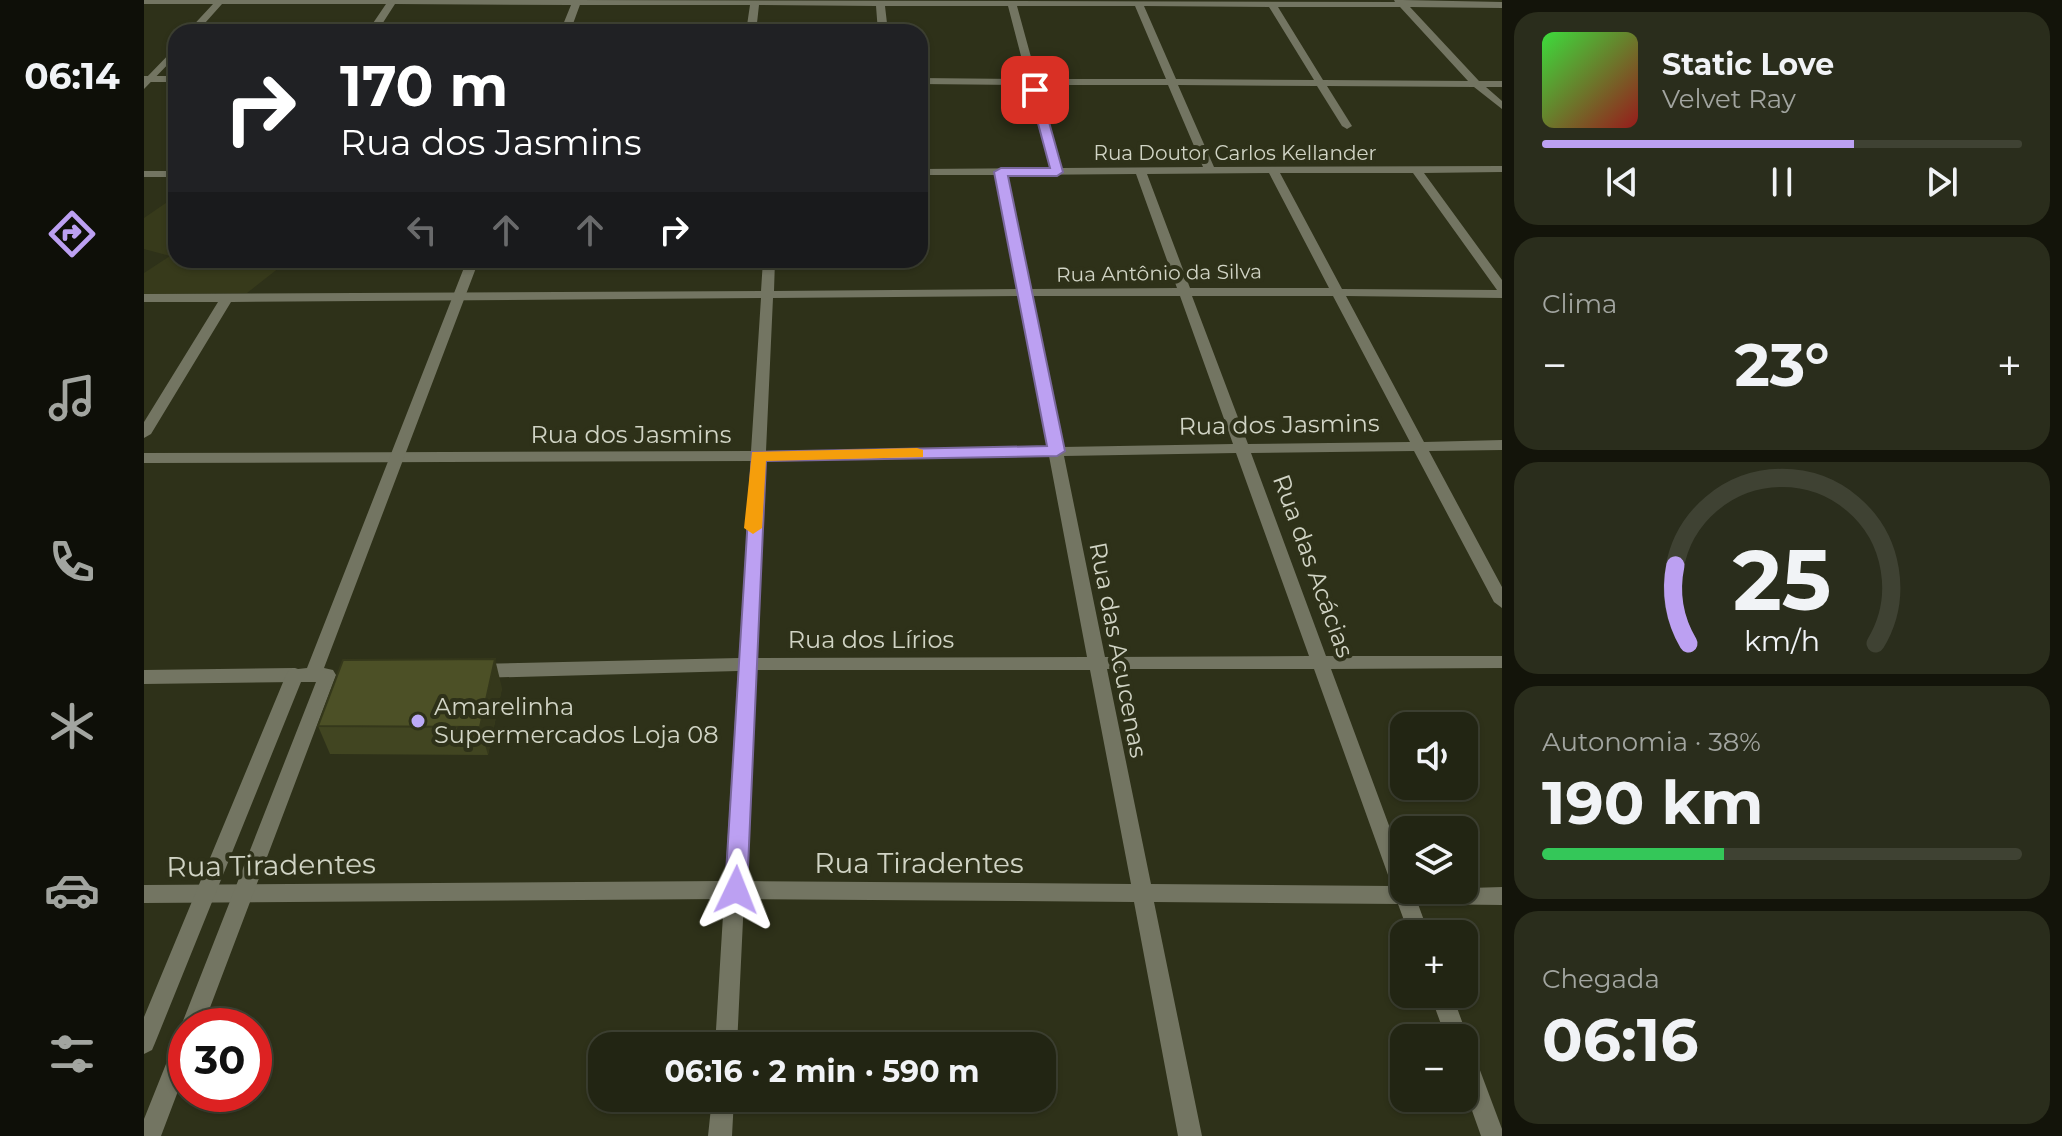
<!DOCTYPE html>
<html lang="pt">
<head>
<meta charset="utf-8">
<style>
	body { margin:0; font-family:Montserrat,sans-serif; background:#2a2d1c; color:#f1f3f6; height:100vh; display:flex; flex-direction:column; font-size:30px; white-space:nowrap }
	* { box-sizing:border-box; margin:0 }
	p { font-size:26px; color:#a2a5a0 }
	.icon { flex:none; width:44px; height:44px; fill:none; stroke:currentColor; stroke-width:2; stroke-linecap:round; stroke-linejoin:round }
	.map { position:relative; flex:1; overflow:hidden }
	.details { display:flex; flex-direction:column; gap:12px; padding:12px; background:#13140a; width:560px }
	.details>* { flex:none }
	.guide { position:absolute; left:24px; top:24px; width:760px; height:244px; border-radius:24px; box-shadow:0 2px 6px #0004,0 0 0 2px #3f4233; background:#202124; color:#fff; overflow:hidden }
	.buttons { position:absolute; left:1246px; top:712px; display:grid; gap:16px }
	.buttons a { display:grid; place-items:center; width:88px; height:88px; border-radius:16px; background:#222513; box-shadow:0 2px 6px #0004,0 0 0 2px #3f4233; font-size:40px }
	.speed { position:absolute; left:24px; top:1008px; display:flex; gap:16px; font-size:40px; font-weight:700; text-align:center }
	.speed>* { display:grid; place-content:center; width:104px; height:104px; border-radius:50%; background:#222513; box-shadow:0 2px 6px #0004,0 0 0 2px #3f4233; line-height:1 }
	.speed .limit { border:12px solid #d22; background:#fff; color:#111 }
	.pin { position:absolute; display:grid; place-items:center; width:68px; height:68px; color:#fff; margin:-34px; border-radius:16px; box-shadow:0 4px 12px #0006 }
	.me { position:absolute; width:88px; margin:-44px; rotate:2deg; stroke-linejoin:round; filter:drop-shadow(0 0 6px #0008) }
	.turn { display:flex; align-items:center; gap:28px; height:168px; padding:0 40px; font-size:36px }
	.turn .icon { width:104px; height:104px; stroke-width:2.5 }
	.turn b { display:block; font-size:56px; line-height:68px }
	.lanes { display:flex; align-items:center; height:76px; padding:0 40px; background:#0003; justify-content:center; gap:40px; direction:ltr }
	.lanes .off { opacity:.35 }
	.big { font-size:60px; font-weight:700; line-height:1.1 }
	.details .card { flex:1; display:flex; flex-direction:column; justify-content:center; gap:12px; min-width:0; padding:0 28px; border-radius:24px; background:#2a2d1c }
	.details .dial { align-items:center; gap:0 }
	.dial svg { height:208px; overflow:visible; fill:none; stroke:#3f4233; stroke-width:7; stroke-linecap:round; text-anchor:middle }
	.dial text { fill:#f1f3f6; stroke:none }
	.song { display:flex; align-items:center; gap:24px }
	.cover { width:96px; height:96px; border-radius:12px; background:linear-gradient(135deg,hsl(120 70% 55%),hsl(0 70% 35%)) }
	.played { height:8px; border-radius:4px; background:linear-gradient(90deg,#bca0f2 65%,#3f4233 65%) }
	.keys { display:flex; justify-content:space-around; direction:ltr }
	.heat { display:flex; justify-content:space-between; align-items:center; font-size:44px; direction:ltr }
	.charge { height:12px; border-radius:6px; background:linear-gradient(90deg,#34c759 38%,#3f4233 0) }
	.trip { position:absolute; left:444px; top:1032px; width:468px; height:80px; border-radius:24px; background:#222513; box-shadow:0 2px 6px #0004,0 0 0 2px #3f4233; font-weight:700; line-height:80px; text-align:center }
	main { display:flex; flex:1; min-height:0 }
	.tab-bar { display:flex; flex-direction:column; width:144px; justify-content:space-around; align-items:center; background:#0e0f08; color:#a2a5a0 }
	.tab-bar .icon { width:56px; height:56px }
	.tab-bar .selected { color:#bca0f2 }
	.tab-bar b { font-size:36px; color:#f1f3f6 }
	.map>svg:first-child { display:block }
</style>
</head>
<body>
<main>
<nav class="tab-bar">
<b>06:14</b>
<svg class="icon selected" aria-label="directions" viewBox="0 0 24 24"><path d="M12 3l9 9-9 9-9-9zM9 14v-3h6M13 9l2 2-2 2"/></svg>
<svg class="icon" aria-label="music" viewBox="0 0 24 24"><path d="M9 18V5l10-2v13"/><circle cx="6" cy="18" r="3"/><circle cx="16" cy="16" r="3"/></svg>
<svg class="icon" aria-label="phone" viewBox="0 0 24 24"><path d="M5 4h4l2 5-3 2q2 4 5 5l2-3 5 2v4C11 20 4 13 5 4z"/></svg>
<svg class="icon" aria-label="climate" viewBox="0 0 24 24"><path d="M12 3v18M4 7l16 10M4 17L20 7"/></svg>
<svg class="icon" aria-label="car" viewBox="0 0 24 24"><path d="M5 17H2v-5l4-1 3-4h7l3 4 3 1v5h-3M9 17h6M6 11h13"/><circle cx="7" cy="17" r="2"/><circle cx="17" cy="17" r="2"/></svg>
<svg class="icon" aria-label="filters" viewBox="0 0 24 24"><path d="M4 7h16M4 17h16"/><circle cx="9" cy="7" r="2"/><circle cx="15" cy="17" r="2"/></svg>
</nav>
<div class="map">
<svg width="1358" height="1136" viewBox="0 0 1358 1136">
	<rect width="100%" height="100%" fill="#2e3119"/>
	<path fill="#373a1b" d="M32 196V260H145L103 293 0 294V273L26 256 0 249V218Z"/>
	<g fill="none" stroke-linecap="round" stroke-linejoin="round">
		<path fill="#737562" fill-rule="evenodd" d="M430 0 1251 2 1250 0H1259L1358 2V8L1266 7 1335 81H1358V87H1342L1358 101V109L1330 87 1183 86 1208 126 1203 129 1198 126 1173 86 1034 85 1070 167 1358 166V172L1280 173 1358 280V298L1202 296 1280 442 1358 440V450L1285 451 1358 587V608L1350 602 1270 451 1107 453 1182 656H1358V668L1187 669 1260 866V890L1358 887V905L1274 904 1285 934H1265L1254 904 1010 902 1058 1136H1034L990 902 600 899 593 1046H571L580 899 0 903V885L581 881 594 671 332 678 326 676 323 671 326 666 332 664 595 658 607 461 0 463V453L607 451 617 298 87 302 7 434 0 438V422L74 302H0V294L617 291 619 260H631L630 291 874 289 852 175H776V169L906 168 885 85 776 84V78L883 79 864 6H741L744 32H734L732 6 615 5 612 32H602L606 5H433L430 4ZM873 6H991L1022 79H893ZM1000 6 1125 7 1170 80 1032 79ZM1134 7H1256L1324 81 1179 80ZM895 85H1024L1059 167 917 168ZM1125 173 1185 288H1046L1003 174ZM1136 173H1269L1353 290 1198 289ZM992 174 1033 288 886 289 863 175ZM875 296 904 447 622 451 629 298ZM888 296H1036L1089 444 918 447ZM1048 296H1189L1266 442 1104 444ZM1092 453 1165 656 961 657 920 456ZM905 456 943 657 612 658 621 461ZM963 669H1170L1248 886 1007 884ZM611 670H946L987 884 601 881Z
			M0 76H32V82H0Z
			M0 171H32V177H0Z
			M151 668 157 670 160 675 157 680 151 682 0 684V670Z
			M1286 994H1308L1324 1038 1321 1045 1320 1038H1302Z
			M1320 1046 1328 1049 1358 1129V1136H1337L1320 1088Z
			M568 1098H590L588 1136H564Z"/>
		<path fill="#737562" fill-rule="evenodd" d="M0 0H437V2L426 32H416L427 5 251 4 233 32H223L242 4H78L53 32H43L69 4H0Z
			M32 47V56L0 89V80Z
			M323 260H335L180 668 189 670 192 675 59 1026H42V1070L17 1136H0V1119L34 1034 39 1031 37 1026 172 682H157L11 1043 8 1050 0 1054V1017L142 675 145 670 163 668Z"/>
	</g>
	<path fill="#414521" d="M358 688 344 755 186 754 174 726Z"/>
	<path fill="#35381b" d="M351 659 358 688 344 755 336 727Z"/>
	<path fill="#4c5026" stroke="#35381b" stroke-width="2" d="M351 659 336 727 174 726 199 660Z"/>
	<path fill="#bca0f2" stroke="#7a689d" stroke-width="2" d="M891 86 896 90 919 172 913 176H864L921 451 913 456 622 461 603 890 600 897 592 900 584 897 581 890 608 452 903 446 850 172 857 168H906L885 90Z"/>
	<path fill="#f59e0b" d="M773 448 779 450V457L622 461 618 528 609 534 600 528 608 452Z"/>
	<circle fill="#bbaaf6" stroke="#2e3119" stroke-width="3" cx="274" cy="721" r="8"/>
	<g text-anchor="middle" stroke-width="8" stroke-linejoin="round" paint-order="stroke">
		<g font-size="20" fill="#d1d4c5" stroke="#2e3119">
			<text x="1091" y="160">Rua Doutor Carlos Kellander</text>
			<text transform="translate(1015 273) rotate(-1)" y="7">Rua Antônio da Silva</text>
		</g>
		<g font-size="24" fill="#d1d4c5" stroke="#2e3119">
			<text transform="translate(1135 425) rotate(-1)" y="8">Rua dos Jasmins</text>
			<text x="487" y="443">Rua dos Jasmins</text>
			<text transform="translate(1169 566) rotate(70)" y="8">Rua das Acácias</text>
			<text x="727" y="648">Rua dos Lírios</text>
			<text transform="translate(974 650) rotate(79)" y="8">Rua das Acucenas</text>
		</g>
		<g font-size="24" fill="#d1d4c5" stroke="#2e3119" text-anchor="start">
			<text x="290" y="715">Amarelinha<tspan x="290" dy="28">Supermercados Loja 08</tspan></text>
		</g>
		<g font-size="28" fill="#d1d4c5" stroke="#2e3119">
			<text x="775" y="873">Rua Tiradentes</text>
			<text transform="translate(127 865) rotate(-1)" y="10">Rua Tiradentes</text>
		</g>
	</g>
</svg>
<div class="buttons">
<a><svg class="icon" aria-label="sound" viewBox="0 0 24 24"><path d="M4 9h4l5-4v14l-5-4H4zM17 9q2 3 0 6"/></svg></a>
<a><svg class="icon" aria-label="layers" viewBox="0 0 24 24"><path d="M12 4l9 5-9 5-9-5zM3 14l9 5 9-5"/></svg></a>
<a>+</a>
<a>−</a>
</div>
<div class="speed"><div class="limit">30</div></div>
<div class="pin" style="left:891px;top:90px;background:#d93025"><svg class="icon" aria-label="arrive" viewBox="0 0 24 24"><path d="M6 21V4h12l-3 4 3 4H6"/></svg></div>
<svg class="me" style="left:592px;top:890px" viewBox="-20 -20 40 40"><path d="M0-17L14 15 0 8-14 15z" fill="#bca0f2" stroke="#fff" stroke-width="4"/></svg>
<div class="trip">06:16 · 2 min · 590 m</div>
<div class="guide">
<div class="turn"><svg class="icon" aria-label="right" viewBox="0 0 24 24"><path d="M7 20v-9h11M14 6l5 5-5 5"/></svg><div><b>170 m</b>Rua dos Jasmins</div></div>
<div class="lanes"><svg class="icon off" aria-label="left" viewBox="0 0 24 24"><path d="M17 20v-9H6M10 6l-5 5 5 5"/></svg><svg class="icon off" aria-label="ahead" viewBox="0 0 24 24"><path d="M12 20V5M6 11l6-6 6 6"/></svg><svg class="icon off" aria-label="ahead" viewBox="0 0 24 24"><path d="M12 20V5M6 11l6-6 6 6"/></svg><svg class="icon" aria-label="right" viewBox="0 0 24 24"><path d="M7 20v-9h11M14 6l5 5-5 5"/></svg></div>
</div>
</div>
<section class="details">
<div class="card">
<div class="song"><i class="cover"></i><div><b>Static Love</b><p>Velvet Ray</p></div></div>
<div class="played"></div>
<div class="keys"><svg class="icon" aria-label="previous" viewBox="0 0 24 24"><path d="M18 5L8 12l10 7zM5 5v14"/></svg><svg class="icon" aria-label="pause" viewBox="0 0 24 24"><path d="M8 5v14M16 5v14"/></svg><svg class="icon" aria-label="next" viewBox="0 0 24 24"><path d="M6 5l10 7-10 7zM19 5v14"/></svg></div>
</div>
<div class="card"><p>Clima</p>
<div class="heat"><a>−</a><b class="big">23°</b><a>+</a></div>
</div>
<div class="card dial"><svg viewBox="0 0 100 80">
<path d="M14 69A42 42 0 1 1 86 69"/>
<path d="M14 69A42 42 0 0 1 9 39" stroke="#bca0f2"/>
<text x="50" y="56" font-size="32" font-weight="700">25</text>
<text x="50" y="72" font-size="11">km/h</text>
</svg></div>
<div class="card"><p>Autonomia · 38%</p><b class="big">190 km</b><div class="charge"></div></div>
<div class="card"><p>Chegada</p><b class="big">06:16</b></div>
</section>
</main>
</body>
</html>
